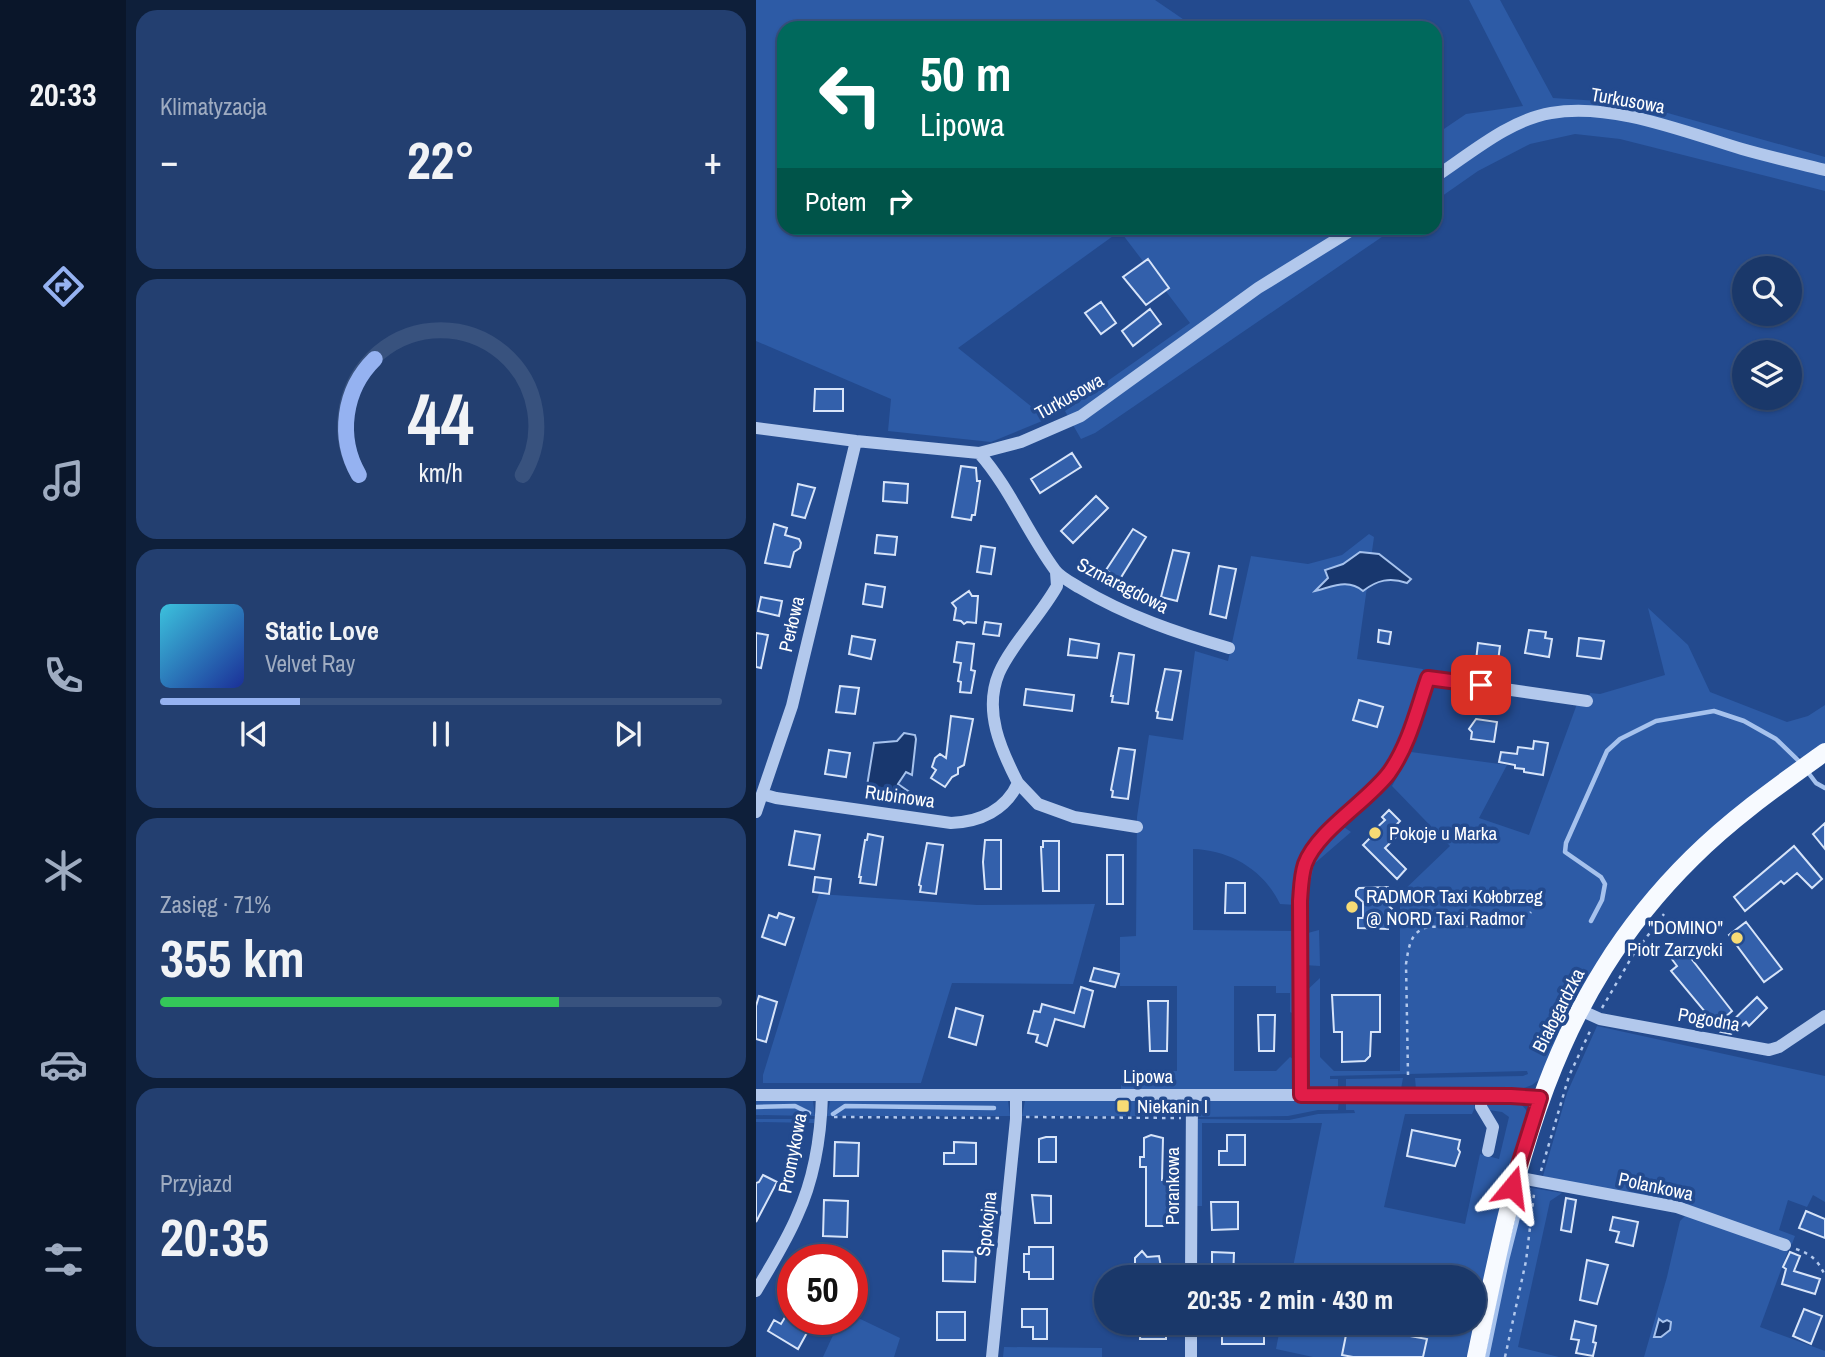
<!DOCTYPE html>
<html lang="pl">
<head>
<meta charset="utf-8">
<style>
	body { margin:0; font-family:"Archivo Narrow",sans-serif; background:#233f70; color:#f1f3f6; height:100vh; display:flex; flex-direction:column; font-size:26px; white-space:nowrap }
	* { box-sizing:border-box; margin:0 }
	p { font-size:23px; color:#9facc1 }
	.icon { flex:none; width:38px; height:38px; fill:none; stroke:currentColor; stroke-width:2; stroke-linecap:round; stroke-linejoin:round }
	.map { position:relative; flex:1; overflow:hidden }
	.drawer { display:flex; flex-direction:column; gap:10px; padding:10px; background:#0e1f3a; width:630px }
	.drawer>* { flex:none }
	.guide { position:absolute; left:21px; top:21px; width:665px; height:214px; border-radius:21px; box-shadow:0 2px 5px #0004,0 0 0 2px #38527e; background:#00695c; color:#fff; overflow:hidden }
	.tools { position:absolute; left:976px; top:256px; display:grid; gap:14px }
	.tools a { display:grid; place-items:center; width:70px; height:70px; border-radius:50%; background:#1a386a; box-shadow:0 2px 5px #0004,0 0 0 2px #38527e; font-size:35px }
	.speed { position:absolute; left:21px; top:1244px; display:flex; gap:14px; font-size:35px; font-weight:700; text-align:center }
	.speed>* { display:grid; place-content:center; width:91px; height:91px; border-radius:50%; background:#1a386a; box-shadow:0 2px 5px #0004,0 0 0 2px #38527e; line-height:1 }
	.speed .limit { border:10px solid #d22; background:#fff; color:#111 }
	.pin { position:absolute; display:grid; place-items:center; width:60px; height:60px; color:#fff; margin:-30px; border-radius:14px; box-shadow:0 4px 10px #0006 }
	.me { position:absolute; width:77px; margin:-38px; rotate:16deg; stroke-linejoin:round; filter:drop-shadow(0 0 5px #0008) }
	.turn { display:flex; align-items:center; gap:24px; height:147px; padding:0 28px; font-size:32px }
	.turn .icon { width:91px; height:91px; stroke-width:2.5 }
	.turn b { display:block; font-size:49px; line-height:60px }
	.then { display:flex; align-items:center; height:66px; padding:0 28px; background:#0003; gap:14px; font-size:26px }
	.big { font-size:52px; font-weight:700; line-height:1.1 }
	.drawer .card { flex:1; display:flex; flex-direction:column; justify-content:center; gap:10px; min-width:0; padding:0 24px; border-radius:21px; background:#233f70 }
	.drawer .dial { align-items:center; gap:0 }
	.dial svg { height:182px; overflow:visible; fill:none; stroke:#38527e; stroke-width:7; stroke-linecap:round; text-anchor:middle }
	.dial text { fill:#f1f3f6; stroke:none }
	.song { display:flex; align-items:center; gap:21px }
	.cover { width:84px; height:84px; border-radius:10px; background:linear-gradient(135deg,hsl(190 70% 55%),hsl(230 70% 35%)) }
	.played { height:7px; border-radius:4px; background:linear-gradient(90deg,#95b2f1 25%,#38527e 25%) }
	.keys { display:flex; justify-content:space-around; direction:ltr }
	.heat { display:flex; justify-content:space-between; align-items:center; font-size:38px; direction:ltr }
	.charge { height:10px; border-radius:5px; background:linear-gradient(90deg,#34c759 71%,#38527e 0) }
	.trip { position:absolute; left:338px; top:1265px; width:392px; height:70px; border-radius:35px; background:#1a386a; box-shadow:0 2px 5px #0004,0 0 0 2px #38527e; font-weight:700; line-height:70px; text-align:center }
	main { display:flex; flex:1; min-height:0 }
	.tab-bar { display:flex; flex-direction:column; width:126px; justify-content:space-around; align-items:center; background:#0a162a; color:#9facc1 }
	.tab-bar .icon { width:49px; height:49px }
	.tab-bar .selected { color:#95b2f1 }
	.tab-bar b { font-size:32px; color:#f1f3f6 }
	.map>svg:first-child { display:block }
</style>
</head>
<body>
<main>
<nav class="tab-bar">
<b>20:33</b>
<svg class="icon selected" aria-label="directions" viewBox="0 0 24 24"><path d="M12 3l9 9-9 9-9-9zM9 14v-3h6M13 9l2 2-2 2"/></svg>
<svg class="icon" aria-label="music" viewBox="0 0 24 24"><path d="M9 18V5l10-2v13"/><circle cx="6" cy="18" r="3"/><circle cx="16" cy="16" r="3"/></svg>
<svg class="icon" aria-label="phone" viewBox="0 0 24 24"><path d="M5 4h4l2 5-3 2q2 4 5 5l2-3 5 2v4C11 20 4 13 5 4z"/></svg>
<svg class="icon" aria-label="climate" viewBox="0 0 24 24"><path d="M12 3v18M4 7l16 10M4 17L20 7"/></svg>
<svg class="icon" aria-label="car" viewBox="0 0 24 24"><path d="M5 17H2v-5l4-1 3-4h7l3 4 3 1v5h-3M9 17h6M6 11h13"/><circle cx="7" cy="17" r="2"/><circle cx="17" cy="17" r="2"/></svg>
<svg class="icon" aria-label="filters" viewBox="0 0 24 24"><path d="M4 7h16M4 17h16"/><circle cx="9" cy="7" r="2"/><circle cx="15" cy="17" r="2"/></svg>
</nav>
<section class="drawer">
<div class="card"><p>Klimatyzacja</p>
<div class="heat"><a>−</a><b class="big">22°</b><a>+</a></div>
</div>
<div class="card dial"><svg viewBox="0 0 100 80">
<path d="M14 69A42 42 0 1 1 86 69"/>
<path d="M14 69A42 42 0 0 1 21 18" stroke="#95b2f1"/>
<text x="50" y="56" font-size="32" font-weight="700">44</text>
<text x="50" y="72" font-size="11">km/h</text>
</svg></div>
<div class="card">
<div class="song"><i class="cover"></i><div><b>Static Love</b><p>Velvet Ray</p></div></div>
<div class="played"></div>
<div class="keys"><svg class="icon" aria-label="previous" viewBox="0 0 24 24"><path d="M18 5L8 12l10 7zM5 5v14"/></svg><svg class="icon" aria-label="pause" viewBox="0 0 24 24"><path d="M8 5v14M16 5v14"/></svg><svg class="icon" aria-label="next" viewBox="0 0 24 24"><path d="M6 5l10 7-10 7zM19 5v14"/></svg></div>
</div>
<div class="card"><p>Zasięg · 71%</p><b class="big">355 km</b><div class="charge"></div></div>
<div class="card"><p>Przyjazd</p><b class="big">20:35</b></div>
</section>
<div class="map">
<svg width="1069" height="1357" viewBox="0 0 1069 1357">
	<rect width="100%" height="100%" fill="#234a8e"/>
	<path fill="#2d5ba6" d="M0 0H399L440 28H28V228H639L339 433 325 439 309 411 434 323 364 231 202 348 291 419 235 442 132 431 135 399 0 341Z
		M713 0H744L797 98 843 101 901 110 1069 157V191L864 139 819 134 774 144 722 171 679 201V135L710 114 767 106Z
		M613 534 618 537 601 659 667 669 643 747 626 775 561 838 540 905 524 904C508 870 474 850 437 849V930L541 931V1016L534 1012V993H520V986H478V1071H520L534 1057 541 1061 540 1079 536 1089 365 1090V1071H421V986H364V937L380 936 381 817 393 735 427 740 439 651 472 661 495 556 552 564 586 555Z
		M892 608 932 645 954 692 1031 722 1052 716 1069 705V745L1046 759 1043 756 1040 758 1042 762 936 849 784 1079 776 1085 765 1089H660L659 1078 767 1076 772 1074 771 1071 574 1076V1079H582V1089H555L549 1077 548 993 564 978V1057L578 1071H644V894L694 846 636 786 655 752 751 765 723 818 773 835 821 704H832L834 693 844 694 909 675Z
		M585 825 595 832 558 864 553 889 548 885 556 856Z
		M63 894 221 905 339 904 317 984 196 983 165 1083H7V1075Z
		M563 930 564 966 548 965V934Z
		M841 1026 1069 1076V1202L1057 1195 1051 1207 1032 1200 1023 1230 1039 1236 1036 1244 925 1206 787 1176 811 1093Z
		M647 1078 645 1089H590V1079Z
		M426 1100 430 1106V1116H374L375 1101Z
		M444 1100H583L582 1110H562L532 1116 442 1117Z
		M590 1100H716L719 1107 716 1114H649L628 1207 709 1224 724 1154 743 1159 753 1117 746 1112 733 1110 730 1104 733 1100C747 1101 768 1098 772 1115L714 1357H557L520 1349 525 1323H718V1278L535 1277 566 1123H446V1206H440L442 1119 533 1120 562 1114 599 1113 598 1110H590Z
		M0 1101H57L59 1116 0 1115Z
		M74 1101H252L254 1116H71Z
		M269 1101H361V1107H370V1116H266Z
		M0 1119H59L58 1123 0 1122Z
		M770 1187 806 1193 794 1201 762 1347 803 1357H726L765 1191Z
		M929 1216 948 1219 1032 1251 1004 1327 1069 1351V1357H888L911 1277 924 1221Z
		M96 1315 144 1338 138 1357H67L84 1320H96Z
		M248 1347 346 1348V1357H247Z"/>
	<path fill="#18376e" stroke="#a6c2ed" stroke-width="2" d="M604 552 623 554 655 579 651 583C634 577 621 580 607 591 592 578 576 587 559 591L572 578 569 570 587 564Z
		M148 733 159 735 160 739 156 775 150 772 142 784 152 791 146 795 114 791 111 786 118 743 141 741Z
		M903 1319 907 1322 911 1320 915 1322 914 1330 905 1337H898Z"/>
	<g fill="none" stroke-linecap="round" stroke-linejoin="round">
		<path stroke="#a6c2ed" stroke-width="4.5" d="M1051 771 1060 783 1069 788
			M835 921 846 900 849 884 845 877 809 852 810 843 851 751 864 739 900 721 958 711 988 721 1020 739 1046 764
			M0 1107 39 1106 53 1113
			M77 1114 89 1106 238 1108
			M731 1357 751 1260 768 1193"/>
	</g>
	<path fill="#3360ab" stroke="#d7e4f9" stroke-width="2" d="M392 259 413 288 390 305 367 277Z
		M345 302 360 323 345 334 329 313Z
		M394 309 405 324 377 346 366 331Z
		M59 389H87V411H58Z
		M316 453 325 467 284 493 275 479Z
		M205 466 220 468 221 481H224L219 515H216L215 520 196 517Z
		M128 482 152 484 151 503 127 501Z
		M42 484 59 488 49 518 36 515Z
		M340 496 352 508 317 543 305 531Z
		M18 524 31 528 29 535 43 539 45 543 44 548 38 552 34 567 9 563Z
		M377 529 390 537 364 579 350 570Z
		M121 535 141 537 139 555 119 553Z
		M225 546 239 548 235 574 221 572Z
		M417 550 433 553 421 601 405 597Z
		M463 566 480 569 470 618 454 614Z
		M110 584 129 587 126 607 107 604Z
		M213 591 216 596H222L220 623 211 622 208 624 205 621 198 620 200 608 196 603Z
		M5 597 26 601 23 616 2 611Z
		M229 622 245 624 243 636 227 634Z
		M623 630 635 632 633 644 622 642Z
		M773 630 790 632 789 638 796 639 793 657 769 653Z
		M0 633 12 635 5 668 0 667Z
		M96 636 119 640 115 659 93 654Z
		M823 638 848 641 845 659 821 656Z
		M314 639 343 644 341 658 312 655Z
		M201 642 218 644 215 670 219 671 215 693 204 692 205 682 202 681 205 663 198 662Z
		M722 643 744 646 742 661 736 660 735 663 720 661Z
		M363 653 378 655 372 704 356 702 357 696H355Z
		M409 669 425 671 416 720 401 718 402 712 400 711Z
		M84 686 103 688 99 714 80 712Z
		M270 689 318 695 316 711 268 705Z
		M603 700 627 707 621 727 597 720Z
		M195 716 217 719 208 765 202 768V774L196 777 189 787 175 778 180 770 176 767 179 758 184 754 190 758Z
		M720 719 741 722 738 742 715 739 716 732 713 729Z
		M778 741 792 743 787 775 768 772V769L759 768V765L743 762 745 752 761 754 762 747 777 749Z
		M363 748 379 750 372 799 356 797 357 791 355 790Z
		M73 750 94 753 90 777 69 774Z
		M633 810 644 821 639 826 645 832 629 848 650 869 641 879 607 845 616 836 614 834 629 820 626 817Z
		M1069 823V849L1057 834Z
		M39 831 64 835 58 869 33 865Z
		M112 834 127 837 120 885 104 883 105 877H103L109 840H111Z
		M229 840H245V889H229L227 862Z
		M287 841H303V891H287L285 847H287Z
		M171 843 187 845 180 894 164 892 165 886 163 885Z
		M1038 846 1066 879 1056 888 1041 873 1028 884 1025 881 989 911 978 897Z
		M351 855H367V904H351Z
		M59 877 75 879 73 894 57 892Z
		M470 883H489V913H469Z
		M632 887V905L637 910 632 915V929L602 928V918H607V902L600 896V891L603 888Z
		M23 913 38 918 29 945 6 937 13 915 21 918Z
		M990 922 1026 969 1008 982 973 935Z
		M927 948 976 1011 960 1025 915 971 921 966 915 958Z
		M338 968 363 974 359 987 334 981Z
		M325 987 337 991 328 1027 299 1019 291 1046 280 1042 282 1035 272 1033 278 1011 284 1012 286 1004 318 1013Z
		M576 995H624V1032H615L614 1056 609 1061 586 1062V1032H578Z
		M3 996 21 1002 10 1042 0 1039V1006Z
		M1001 997 1011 1008 993 1026 990 1022 975 1034 965 1032Z
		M392 1001H412L411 1051H394Z
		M200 1008 227 1016 220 1045 193 1037Z
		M502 1015H519L518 1051H503Z
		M656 1130 704 1140 702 1149 704 1152 699 1166 651 1156Z
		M395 1135 407 1138 406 1180H411V1226H390V1167H384V1157H388V1138Z
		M471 1135H489V1165H463V1151H471Z
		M290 1137H300V1162H283V1139Z
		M79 1142 103 1143 102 1176H78Z
		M198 1142 220 1143V1164H188V1153H198Z
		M7 1175 21 1182 0 1222V1183L3 1182Z
		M276 1195 295 1196V1223H279Z
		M810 1198 820 1200 815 1232 805 1230Z
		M68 1200 92 1201 91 1237 67 1236Z
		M455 1202H482V1229L456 1230Z
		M1050 1211 1069 1219V1238L1043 1228Z
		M857 1217 882 1222 877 1246 860 1242 863 1232 854 1230Z
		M273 1247H297V1279H273V1272H268V1254H273Z
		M187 1251 220 1252 219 1282 187 1281Z
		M386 1251 391 1257 403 1256 407 1278H384V1274H379V1258Z
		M456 1252 478 1253 477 1278H456Z
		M1034 1252 1044 1256 1038 1271 1064 1279 1059 1294 1026 1284 1030 1269 1027 1267Z
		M831 1260 852 1265 841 1304 824 1300Z
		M37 1304V1320H50L47 1325 53 1329 42 1349 12 1331 18 1320 25 1324Z
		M266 1309H291V1339H277V1327H266Z
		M1048 1309 1066 1316 1055 1344 1037 1336Z
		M181 1312H209V1340H181Z
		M819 1321 840 1326 837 1342 840 1343 837 1356 820 1353 823 1340 815 1339Z
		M385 1323H410V1339H384Z
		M466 1323H508V1344H466Z
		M592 1325 671 1339 667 1357H597L586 1355Z"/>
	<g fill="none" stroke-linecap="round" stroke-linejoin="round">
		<path stroke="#b2c8ec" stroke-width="2.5" stroke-dasharray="3.5 5" stroke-linecap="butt" d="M846 1008 877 955 908 914
			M652 1075 650 964C653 946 654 932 672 927L757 924 768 920 775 912
			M78 1117 246 1118
			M270 1117 425 1118
			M785 1171 813 1076 835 1029
			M1040 1249C1055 1254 1063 1261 1069 1276
			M749 1357 770 1261 778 1194"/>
		<path stroke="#b2c8ec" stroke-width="12" d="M679 177C714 154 753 120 795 113 855 102 929 132 986 149 1014 157 1041 163 1069 170
			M0 428 100 441 223 453 265 442 325 416 502 288 599 228
			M223 453C254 488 271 532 299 570 304 577 316 583 324 588 371 616 421 633 473 648
			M262 783 282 804 318 817 381 827
			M6 794 20 798 195 823C224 822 250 810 262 783 245 750 227 711 243 673 255 645 285 615 301 586L300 572
			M0 812 36 706 100 441
			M824 1010 844 1019 1013 1050 1023 1047 1069 1016
			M0 1095H725L784 1098
			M545 1095 544 901 549 864 563 842 623 784 633 772 650 740 672 678 831 701
			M725 1095V1107L737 1127 732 1151
			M759 1177 921 1207 1029 1245
			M435 1278 436 1095
			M0 1291C14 1267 30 1242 41 1216 58 1179 65 1135 66 1095
			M236 1357 260 1119V1095
			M435 1357V1323"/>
		<path stroke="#f7faff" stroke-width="18" d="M720 1357C759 1168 792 1000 936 858 976 818 1023 785 1069 752"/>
	</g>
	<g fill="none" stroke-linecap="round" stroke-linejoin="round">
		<g stroke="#92132f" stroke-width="18">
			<path id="route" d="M725 685 672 678C661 710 653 745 633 773 611 802 561 831 549 864 545 876 545 889 544 901L545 1095 755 1096 784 1098 756 1187"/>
		</g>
		<use href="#route" stroke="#e11d48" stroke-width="12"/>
	</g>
	<g fill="#f7db75" stroke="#234a8e" stroke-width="2.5">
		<circle cx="619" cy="833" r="7"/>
		<circle cx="596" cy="907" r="7"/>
		<circle cx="981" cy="938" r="7"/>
		<rect x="360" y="1099" width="14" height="14" rx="3.5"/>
	</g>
	<g text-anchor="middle" stroke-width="7" stroke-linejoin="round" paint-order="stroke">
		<g font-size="19" fill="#fff" stroke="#234a8e">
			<text transform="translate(872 100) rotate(10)" y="7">Turkusowa</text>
			<text transform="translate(313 396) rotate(-29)" y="7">Turkusowa</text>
			<text transform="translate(367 585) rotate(27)" y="7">Szmaragdowa</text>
			<text transform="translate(35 624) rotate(-77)" y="7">Perłowa</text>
			<text transform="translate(144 796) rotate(8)" y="7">Rubinowa</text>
			<text transform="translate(802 1010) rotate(-63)" y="7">Białogardzka</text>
			<text transform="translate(953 1019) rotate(10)" y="7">Pogodna</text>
			<text x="392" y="1083">Lipowa</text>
			<text transform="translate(36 1153) rotate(-79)" y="7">Promykowa</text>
			<text transform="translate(416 1186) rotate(-90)" y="7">Porankowa</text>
			<text transform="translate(900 1186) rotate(12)" y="7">Polankowa</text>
			<text transform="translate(230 1224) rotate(-84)" y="7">Spokojna</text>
		</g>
		<g font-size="19" fill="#fff" stroke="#234a8e" text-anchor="start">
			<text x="633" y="840">Pokoje u Marka</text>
			<text x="610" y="903">RADMOR Taxi Kołobrzeg<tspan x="610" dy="22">@ NORD Taxi Radmor</tspan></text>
			<text x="967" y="934" text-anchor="end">"DOMINO"<tspan x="967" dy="22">Piotr Zarzycki</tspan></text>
			<text x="381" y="1113">Niekanin I</text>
		</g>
	</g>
</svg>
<div class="tools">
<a><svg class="icon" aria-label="search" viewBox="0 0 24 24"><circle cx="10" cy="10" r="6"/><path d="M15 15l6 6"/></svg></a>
<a><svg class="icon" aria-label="layers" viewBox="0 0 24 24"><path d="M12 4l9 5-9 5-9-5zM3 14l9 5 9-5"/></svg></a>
</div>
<div class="speed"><div class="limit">50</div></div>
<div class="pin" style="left:725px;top:685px;background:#d93025"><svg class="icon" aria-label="arrive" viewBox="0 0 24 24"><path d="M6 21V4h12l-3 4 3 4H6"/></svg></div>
<svg class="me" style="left:756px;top:1187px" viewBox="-20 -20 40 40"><path d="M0-17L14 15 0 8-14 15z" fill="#e11d48" stroke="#fff" stroke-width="4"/></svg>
<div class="trip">20:35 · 2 min · 430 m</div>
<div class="guide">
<div class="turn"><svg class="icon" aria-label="left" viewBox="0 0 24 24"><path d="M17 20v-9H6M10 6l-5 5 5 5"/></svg><div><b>50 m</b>Lipowa</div></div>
<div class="then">Potem<svg class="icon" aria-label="right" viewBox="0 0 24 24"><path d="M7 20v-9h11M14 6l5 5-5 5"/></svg></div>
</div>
</div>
</main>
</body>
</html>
